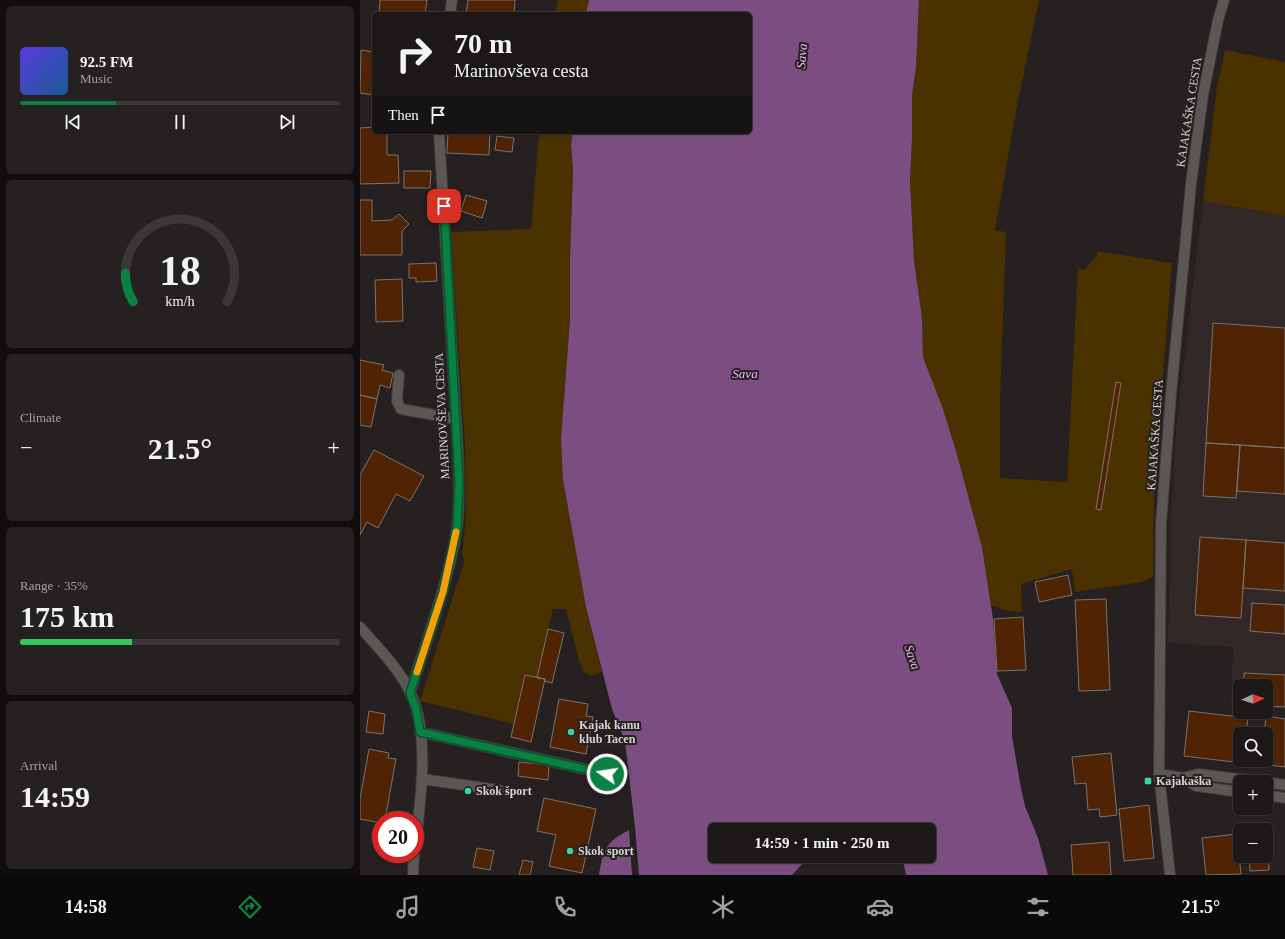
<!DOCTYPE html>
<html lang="en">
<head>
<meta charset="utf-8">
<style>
	body { margin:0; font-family:Georgia,serif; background:#252121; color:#f1f3f6; height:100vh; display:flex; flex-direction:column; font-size:15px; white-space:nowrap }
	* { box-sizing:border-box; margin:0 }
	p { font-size:13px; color:#a0a0a2 }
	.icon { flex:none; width:22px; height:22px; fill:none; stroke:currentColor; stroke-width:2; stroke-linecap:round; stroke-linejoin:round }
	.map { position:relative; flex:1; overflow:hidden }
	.sheet { display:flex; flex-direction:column; gap:6px; padding:6px; background:#0f0d0d; width:360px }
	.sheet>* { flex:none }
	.hud { position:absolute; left:12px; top:12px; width:380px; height:122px; border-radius:6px; box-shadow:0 1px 3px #0004,0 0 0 1px #3a3737; background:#1c1818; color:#f1f3f6; overflow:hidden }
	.needle { width:26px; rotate:87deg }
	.tools { position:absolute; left:873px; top:679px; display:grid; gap:8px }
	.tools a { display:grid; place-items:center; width:40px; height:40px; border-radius:6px; background:#1c1818; box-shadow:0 1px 3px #0004,0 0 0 1px #3a3737; font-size:20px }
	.speed { position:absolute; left:12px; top:811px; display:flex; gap:8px; font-size:20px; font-weight:700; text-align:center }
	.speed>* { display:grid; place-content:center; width:52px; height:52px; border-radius:50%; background:#1c1818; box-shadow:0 1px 3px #0004,0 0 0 1px #3a3737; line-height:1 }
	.speed .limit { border:6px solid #d22; background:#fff; color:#111 }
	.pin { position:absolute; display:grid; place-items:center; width:34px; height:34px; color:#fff; margin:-17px; border-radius:8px; box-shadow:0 2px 6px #0006 }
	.me { position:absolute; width:44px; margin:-22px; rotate:283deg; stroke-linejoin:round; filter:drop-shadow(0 0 3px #0008) }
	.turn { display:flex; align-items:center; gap:14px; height:84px; padding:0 16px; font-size:18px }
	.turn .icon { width:52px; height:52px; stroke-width:2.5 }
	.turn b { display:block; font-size:28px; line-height:34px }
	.then { display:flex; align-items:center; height:38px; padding:0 16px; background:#0003; gap:8px; font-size:15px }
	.big { font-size:30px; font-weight:700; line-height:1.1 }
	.sheet .tile { flex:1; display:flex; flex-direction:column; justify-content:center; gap:6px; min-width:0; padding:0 14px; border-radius:6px; background:#252121 }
	.sheet .dial { align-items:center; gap:0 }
	.dial svg { height:104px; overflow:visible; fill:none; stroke:#3a3737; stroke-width:7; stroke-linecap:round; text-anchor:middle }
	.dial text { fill:#f1f3f6; stroke:none }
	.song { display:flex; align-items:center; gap:12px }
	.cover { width:48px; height:48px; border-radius:6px; background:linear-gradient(135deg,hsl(250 70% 55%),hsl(210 70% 35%)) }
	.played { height:4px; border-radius:2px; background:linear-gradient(90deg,#0b8043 30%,#3a3737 30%) }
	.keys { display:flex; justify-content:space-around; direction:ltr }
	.heat { display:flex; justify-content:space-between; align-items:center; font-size:22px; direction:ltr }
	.charge { height:6px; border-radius:3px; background:linear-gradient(90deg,#34c759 35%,#3a3737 0) }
	.trip { position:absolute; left:348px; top:823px; width:228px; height:40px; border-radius:6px; background:#1c1818; box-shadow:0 1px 3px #0004,0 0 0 1px #3a3737; font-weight:700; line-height:40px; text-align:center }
	.menu { display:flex; height:64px; justify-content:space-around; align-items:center; background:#0b0a0a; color:#a0a0a2 }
	.menu .icon { width:28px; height:28px }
	.menu .current { color:#0b8043 }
	.menu b { font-size:18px; color:#f1f3f6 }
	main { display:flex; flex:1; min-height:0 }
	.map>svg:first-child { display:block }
</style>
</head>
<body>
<main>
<section class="sheet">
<div class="tile">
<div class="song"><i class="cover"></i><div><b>92.5 FM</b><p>Music</p></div></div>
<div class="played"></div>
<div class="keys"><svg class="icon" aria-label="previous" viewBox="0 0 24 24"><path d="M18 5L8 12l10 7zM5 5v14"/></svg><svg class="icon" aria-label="pause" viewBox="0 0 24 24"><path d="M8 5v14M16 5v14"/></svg><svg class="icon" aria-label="next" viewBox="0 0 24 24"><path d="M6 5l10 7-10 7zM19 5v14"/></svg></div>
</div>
<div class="tile dial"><svg viewBox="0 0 100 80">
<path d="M14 69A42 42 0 1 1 86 69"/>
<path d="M14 69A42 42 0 0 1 8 47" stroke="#0b8043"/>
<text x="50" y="56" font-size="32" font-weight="700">18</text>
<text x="50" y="72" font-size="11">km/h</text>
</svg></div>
<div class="tile"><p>Climate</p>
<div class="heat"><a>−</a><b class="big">21.5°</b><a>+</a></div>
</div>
<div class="tile"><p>Range · 35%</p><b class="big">175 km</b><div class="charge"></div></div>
<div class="tile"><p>Arrival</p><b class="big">14:59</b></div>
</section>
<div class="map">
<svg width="925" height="875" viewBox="0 0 925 875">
	<rect width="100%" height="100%" fill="#262020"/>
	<path fill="#332828" d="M843 201 925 216V709L906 707V686H880V705L871 704 873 647 808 643 811 521 816 429Z"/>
	<path fill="#493100" d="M198 0H229L226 14H195Z
		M559 0H679L657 106 635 230 646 232 640 399V478L707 482 718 267 724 270 737 256V251L812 263 794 490 793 576 789 579 782 582 715 592 712 569 661 584 662 612 647 611 631 605 622 547 596 451 583 409 563 357 562 318 554 260 550 181 552 139V95L556 67Z
		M865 50 925 62V216L843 201 857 86Z
		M179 132H213L211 145 213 172 210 258V319L204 399 203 480 226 607 242 672 231 676 224 672 220 664 206 609H193L177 678 165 675 154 724 60 701 105 559 102 555 106 516 105 443 91 232 171 229Z"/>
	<path fill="#7b4d81" d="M229 0H559L556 67 552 95V139L550 181 554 260 562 318 563 357 583 409 596 451 622 547 633 619 637 674 652 708V736L661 788 665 806 678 838 688 875H546L542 856H569V830H536L528 822 503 830H355V856H453L441 865 432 875H239C244 844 248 841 275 827L265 741 252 709 226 607 203 480 201 439 210 319V258L213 172 211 145 213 132H390V14H226Z"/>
	<path fill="#262020" d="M275 827 279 875H272L269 830Z"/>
	<path fill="#4f2304" stroke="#797371" d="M20 0H67L65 14H19Z
		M108 0H155L154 14H106Z
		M1 50 14 52V95L0 93Z
		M14 127V132H27V155H38L39 183 0 184V128Z
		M88 132H130L129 155 87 153Z
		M137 136 154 138 152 152 135 150Z
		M44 171H71L70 188H44Z
		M106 195 127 201 122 218 101 211Z
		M0 200H12V221L32 220 39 214 49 224 42 231V255H0Z
		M76 263 77 281 56 282V278H49V264Z
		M42 279 43 321 16 322 15 280Z
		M853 323 925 328V448L846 443Z
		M0 360 24 365 22 370 33 373 30 388 20 385 17 399 0 395Z
		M756 382 761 383 741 510 736 509Z
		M0 395 17 399 11 427 0 425Z
		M846 443 880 445 876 498 843 496Z
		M880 445 925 448V494L877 491Z
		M14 450 64 476 50 501 36 494 18 528 7 522 0 535V475Z
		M840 537 886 540 881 618 835 615Z
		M886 540 925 543V591L883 588Z
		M708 575 712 595 679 602 675 582Z
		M746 599 750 690 719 691 715 600Z
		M892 603 925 605V634L890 631Z
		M663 617 666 670 637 671 634 619Z
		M188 629 204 633 192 683 185 681V679L177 678Z
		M884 673 925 675V707L906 706V686H884Z
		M165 675 185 679 171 742 151 737Z
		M199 699 228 704 226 716 233 717 226 754 190 747Z
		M9 711 25 714 23 734 6 732Z
		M829 711 888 718 886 734H880V760H883L882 763 824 756Z
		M906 716 925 719V767L901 764V760H906V734H904Z
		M9 749 29 753 28 758 36 759 25 820H21V823L0 819V799Z
		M751 753 757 815 740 817 739 809 728 810 726 783 715 784 712 757Z
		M159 762 189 765 188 780 158 776Z
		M184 798 236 809 222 873 189 866 196 835 177 831Z
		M789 805 794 858 764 861 759 809Z
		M906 832H908L909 870 890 871 889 856H906Z
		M877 834 881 874 846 875 842 838Z
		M749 842 751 875H713L711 845Z
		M117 848 134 851 130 870 113 867Z
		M163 860 173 862 170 875H159Z"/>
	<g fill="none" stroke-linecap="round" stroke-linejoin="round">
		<g stroke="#3f3a3a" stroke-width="12">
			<path id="minor" d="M90 14 92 0
				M39 375 37 401 41 409 96 419
				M0 627C18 648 38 667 50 692 71 735 60 803 55 849
				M50 693C67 639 88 584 97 528 100 503 99 477 98 452L79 132
				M60 732 247 774
				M799 774 823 778 836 786 880 792
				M823 778 838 774 904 782
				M62 779 139 790
				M906 782 925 785
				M906 795 925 798
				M53 875 54 854
				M810 875 799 774 801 524 811 394 831 184 843 95 858 20 864 0"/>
		</g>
		<use href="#minor" stroke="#5c5655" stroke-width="10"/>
	</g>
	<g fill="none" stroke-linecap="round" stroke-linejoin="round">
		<g stroke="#07532c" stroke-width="10">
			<path id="route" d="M84 206 99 483 97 528 83 592 50 693 56 709 60 732 247 774"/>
		</g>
		<use href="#route" stroke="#0b8043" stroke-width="7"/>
		<path stroke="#f59e0b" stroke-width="7" d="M57 672 83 592 96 532"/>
	</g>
	<g fill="#3dd4a3" stroke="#262020" stroke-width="1.5">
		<circle cx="211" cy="732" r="4"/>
		<rect x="784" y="777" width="8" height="8" rx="2"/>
		<circle cx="108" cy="791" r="4"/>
		<circle cx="210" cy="851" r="4"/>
	</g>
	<g text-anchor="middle" stroke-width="4" stroke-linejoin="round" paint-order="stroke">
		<g font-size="12" fill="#d8d4d4" stroke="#262020">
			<text transform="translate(829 112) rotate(-81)" y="4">KAJAKAŠKA CESTA</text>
			<text transform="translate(82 416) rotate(-93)" y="4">MARINOVŠEVA CESTA</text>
			<text transform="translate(795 435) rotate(-86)" y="4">KAJAKAŠKA CESTA</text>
		</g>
		<g font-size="12" font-weight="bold" fill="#d8d4d4" stroke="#262020" text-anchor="start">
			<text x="219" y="729">Kajak kanu<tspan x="219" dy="14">klub Tacen</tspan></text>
			<text x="796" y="785">Kajakaška</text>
			<text x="116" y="795">Skok šport</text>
			<text x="218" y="855">Skok sport</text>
		</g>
		<g font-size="13" font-style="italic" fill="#f1baf8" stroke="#262020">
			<text transform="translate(441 56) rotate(-85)" y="5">Sava</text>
			<text x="385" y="378">Sava</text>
			<text transform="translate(553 657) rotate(72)" y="5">Sava</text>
		</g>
	</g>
</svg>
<div class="tools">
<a><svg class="needle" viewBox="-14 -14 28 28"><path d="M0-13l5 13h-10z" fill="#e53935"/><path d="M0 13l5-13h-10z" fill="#a0a0a2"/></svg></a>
<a><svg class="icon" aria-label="search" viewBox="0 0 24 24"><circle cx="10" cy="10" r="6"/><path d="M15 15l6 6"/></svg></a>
<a>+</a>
<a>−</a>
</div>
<div class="speed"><div class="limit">20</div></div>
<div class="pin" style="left:84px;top:206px;background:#d93025"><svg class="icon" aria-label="arrive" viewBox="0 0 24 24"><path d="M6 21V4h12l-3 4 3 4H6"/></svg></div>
<svg class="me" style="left:247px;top:774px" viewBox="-20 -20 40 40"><circle r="17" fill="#0b8043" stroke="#fff" stroke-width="3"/><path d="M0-11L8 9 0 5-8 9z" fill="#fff"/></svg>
<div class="trip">14:59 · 1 min · 250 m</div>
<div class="hud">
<div class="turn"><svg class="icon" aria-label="right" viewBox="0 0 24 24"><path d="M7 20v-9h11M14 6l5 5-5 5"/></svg><div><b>70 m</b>Marinovševa cesta</div></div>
<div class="then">Then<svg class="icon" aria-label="arrive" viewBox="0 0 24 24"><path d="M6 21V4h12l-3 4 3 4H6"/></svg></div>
</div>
</div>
</main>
<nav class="menu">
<b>14:58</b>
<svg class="icon current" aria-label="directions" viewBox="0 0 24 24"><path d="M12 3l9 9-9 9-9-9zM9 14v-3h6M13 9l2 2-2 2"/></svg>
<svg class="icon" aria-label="music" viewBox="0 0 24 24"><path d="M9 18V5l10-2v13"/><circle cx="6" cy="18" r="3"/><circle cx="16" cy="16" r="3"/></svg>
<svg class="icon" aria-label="phone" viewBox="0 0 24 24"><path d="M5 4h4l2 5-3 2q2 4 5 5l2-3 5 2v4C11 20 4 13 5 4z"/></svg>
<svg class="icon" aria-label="climate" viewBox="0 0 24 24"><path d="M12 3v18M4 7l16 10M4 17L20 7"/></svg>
<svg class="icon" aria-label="car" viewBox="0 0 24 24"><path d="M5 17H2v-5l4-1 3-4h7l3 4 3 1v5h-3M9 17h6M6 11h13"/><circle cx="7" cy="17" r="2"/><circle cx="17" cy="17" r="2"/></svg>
<svg class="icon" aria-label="filters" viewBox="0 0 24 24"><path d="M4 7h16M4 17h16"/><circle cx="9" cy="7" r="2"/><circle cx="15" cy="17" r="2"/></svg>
<b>21.5°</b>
</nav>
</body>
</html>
